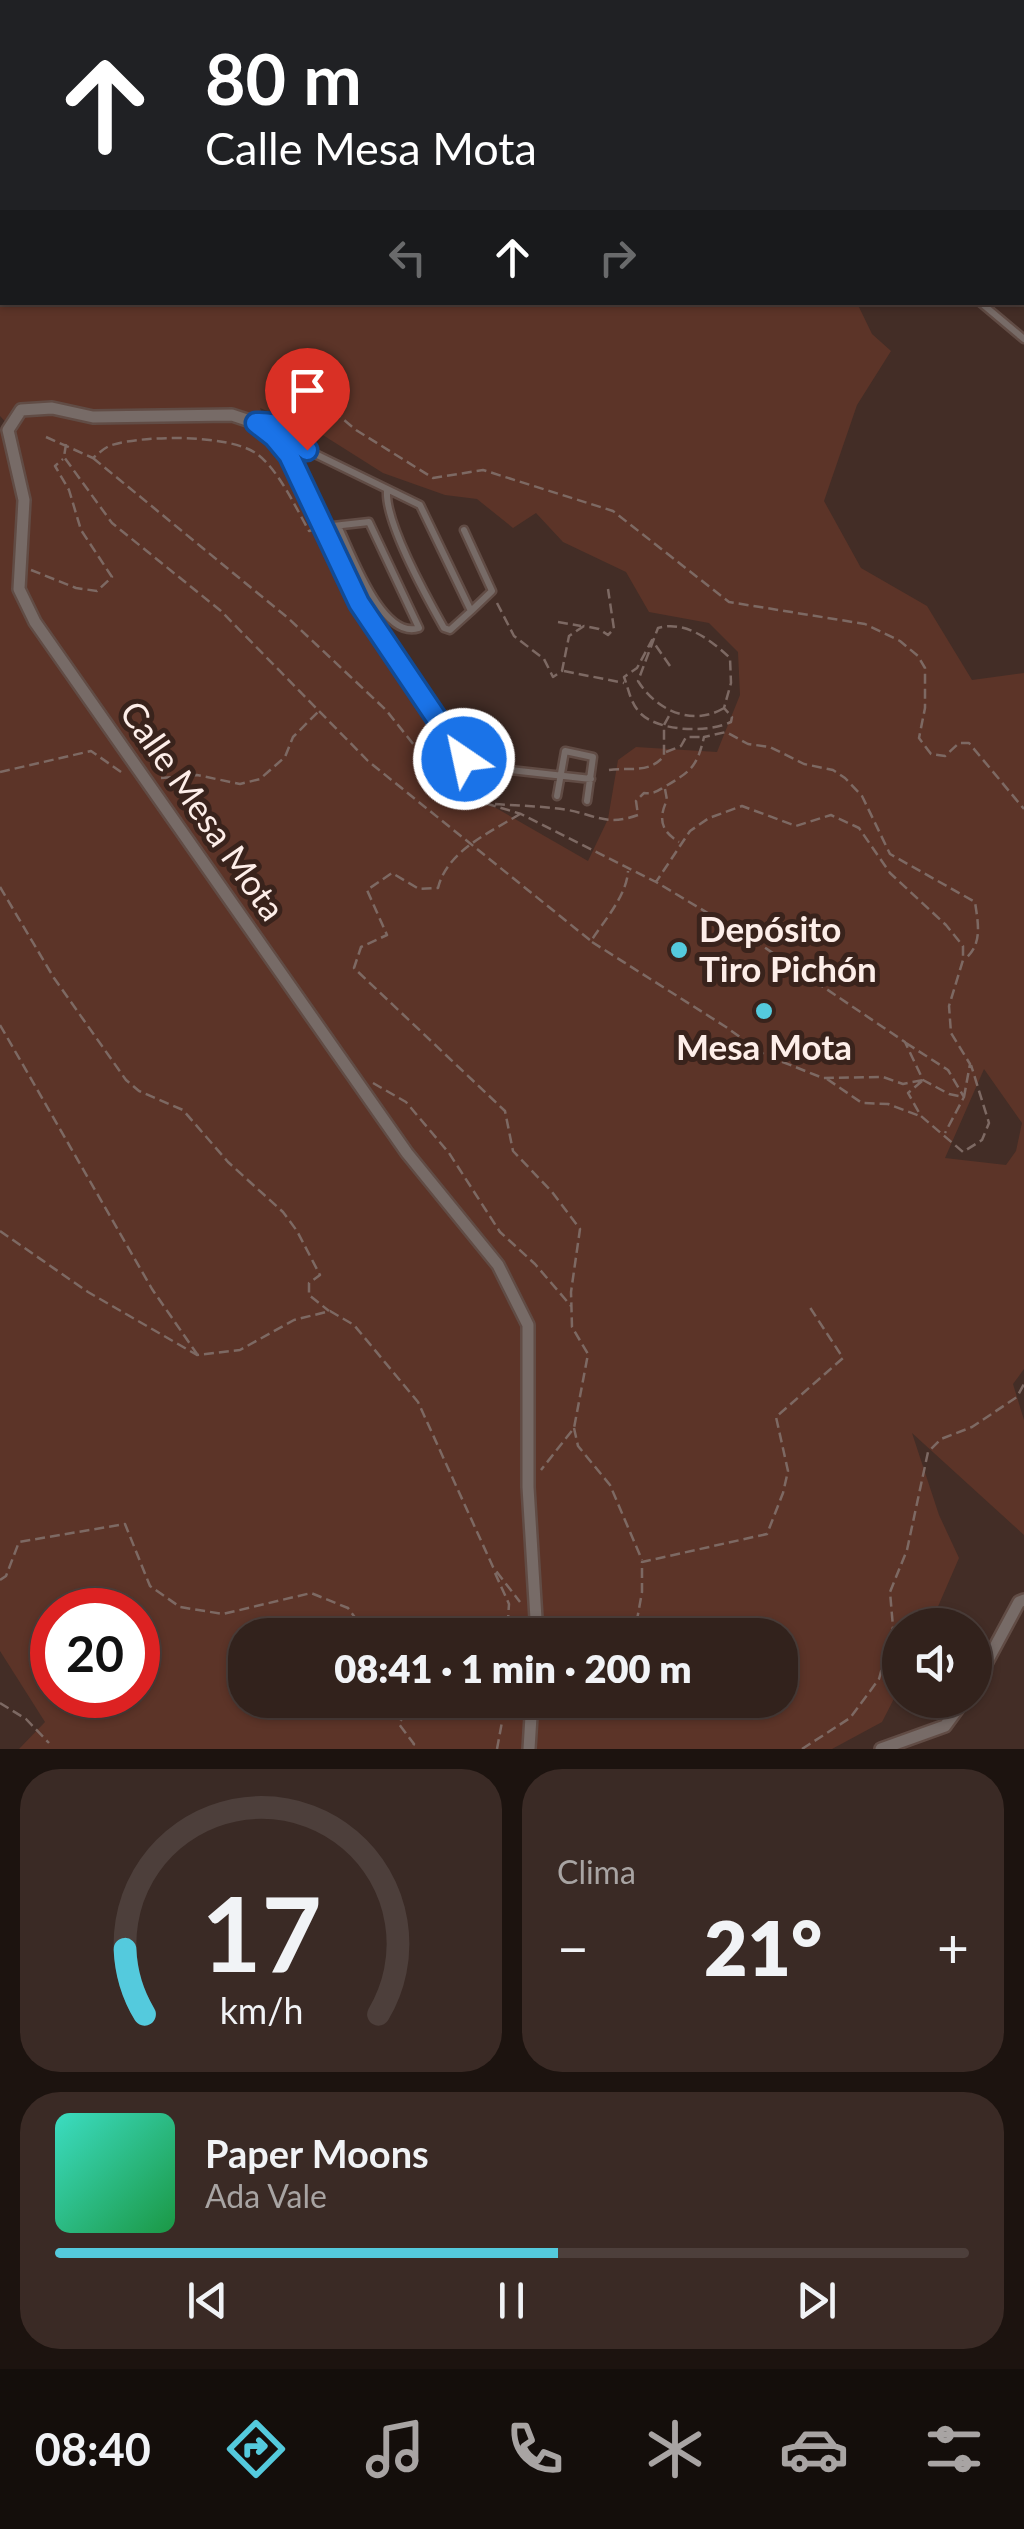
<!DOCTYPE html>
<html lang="es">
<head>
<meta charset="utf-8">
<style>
	body { margin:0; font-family:Lato,sans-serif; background:#3a2a25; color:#f1f3f6; height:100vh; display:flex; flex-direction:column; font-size:38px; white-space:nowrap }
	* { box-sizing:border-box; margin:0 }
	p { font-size:32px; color:#a8a4a3 }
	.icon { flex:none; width:55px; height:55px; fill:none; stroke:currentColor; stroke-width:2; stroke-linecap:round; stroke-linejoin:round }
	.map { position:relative; height:1749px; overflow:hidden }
	.details { display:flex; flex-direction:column; gap:20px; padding:20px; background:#1c130f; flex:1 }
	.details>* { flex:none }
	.guide { position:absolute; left:0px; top:0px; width:1025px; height:305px; box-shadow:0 2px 8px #0004,0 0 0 2px #4d3f3b; background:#202124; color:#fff; overflow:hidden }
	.fabs { position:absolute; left:882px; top:1608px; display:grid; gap:20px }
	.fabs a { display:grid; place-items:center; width:110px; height:110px; border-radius:50%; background:#32221c; box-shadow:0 2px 8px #0004,0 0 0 2px #4d3f3b; font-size:50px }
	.speed { position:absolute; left:30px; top:1588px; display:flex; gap:20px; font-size:50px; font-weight:700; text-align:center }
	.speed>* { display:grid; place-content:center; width:130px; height:130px; border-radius:50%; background:#32221c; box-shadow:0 2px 8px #0004,0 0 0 2px #4d3f3b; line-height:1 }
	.speed .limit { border:15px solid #d22; background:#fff; color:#111 }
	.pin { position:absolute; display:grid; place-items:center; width:85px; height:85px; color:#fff; margin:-102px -42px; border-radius:50% 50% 50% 0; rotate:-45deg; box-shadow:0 0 10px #0007 }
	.pin .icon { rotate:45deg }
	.me { position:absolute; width:110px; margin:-55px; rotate:326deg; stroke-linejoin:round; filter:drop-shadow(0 0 8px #0008) }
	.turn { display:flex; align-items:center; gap:35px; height:210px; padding:0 40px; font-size:45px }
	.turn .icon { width:130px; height:130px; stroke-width:2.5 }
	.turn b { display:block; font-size:70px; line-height:85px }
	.lanes { display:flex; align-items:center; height:95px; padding:0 40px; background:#0003; justify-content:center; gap:50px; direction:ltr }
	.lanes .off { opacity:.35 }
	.big { font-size:75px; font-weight:800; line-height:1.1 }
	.details .tile { flex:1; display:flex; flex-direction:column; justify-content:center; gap:15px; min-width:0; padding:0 35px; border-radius:40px; background:#3a2a25 }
	.details .dial { align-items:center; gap:0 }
	.dial svg { height:260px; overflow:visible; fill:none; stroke:#4d3f3b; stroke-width:7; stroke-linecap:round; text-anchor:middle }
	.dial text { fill:#f1f3f6; stroke:none }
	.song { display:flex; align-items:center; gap:30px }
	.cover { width:120px; height:120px; border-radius:15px; background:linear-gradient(135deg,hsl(170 70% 55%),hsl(140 70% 35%)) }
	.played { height:10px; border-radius:5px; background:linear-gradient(90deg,#54cadd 55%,#4d3f3b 55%) }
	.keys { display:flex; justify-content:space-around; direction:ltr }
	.heat { display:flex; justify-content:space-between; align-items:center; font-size:55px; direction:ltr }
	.details .tiles { flex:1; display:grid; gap:20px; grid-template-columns:1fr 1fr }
	.tile:last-child { grid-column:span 2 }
	.trip { position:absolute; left:228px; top:1618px; width:570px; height:100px; border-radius:40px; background:#32221c; box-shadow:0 2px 8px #0004,0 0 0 2px #4d3f3b; font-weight:800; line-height:100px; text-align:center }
	.dock { display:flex; height:160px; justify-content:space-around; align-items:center; background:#140e0b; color:#a8a4a3 }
	.dock .icon { width:70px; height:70px }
	.dock .current { color:#54cadd }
	.dock b { font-size:45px; color:#f1f3f6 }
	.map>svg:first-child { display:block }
</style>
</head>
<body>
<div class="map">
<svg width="1024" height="1749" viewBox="0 0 1024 1749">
	<rect width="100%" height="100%" fill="#432d26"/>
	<path fill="#5c3428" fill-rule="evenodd" d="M0 0H195L2 2V302L857 303 872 334 891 351 857 405 824 501 861 568 927 606 972 680 1024 673V1369L1013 1384 1024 1420V1535L912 1433 939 1515 959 1558 930 1625H900V1687L882 1722 832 1749H19L45 1722 0 1651V428L10 443 17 434 0 416ZM260 408 318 432 383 473 445 495 477 499 513 528 536 513 563 542 626 572 649 612 709 623 738 652 740 695 717 752 636 747 618 760 608 819 588 861 482 800 356 615 282 463ZM984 1069 1022 1123 1016 1151 1006 1165 945 1158ZM52 1610H138V1695H52ZM245 1635H780V1700H245Z"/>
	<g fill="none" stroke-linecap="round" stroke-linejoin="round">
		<g stroke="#614c45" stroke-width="11">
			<path id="lane" d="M1022 272 1024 273
				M980 302 1024 339
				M257 423 277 422 289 430 307 450 420 505 471 611 450 630 444 628C427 598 385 523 387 491
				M324 527 369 522 419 628C382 641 351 552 338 526
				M464 530 492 591 471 611
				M360 604 464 759 475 766 591 779
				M557 796 565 751 593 757 587 801"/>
		</g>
		<g stroke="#614c45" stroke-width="16">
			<path id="street" d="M359 603 289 455 274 437 256 423 232 415 93 417 52 408 21 410 8 430 24 500 19 589 35 622 407 1153 498 1265 528 1325V1487L537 1635
				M975 1684 1019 1602 1024 1600
				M529 1749 532 1700
				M881 1749 945 1726 964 1700"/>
		</g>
		<path stroke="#7d6963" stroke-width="2.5" stroke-dasharray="10 5" stroke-linecap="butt" d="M292 417 326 405 356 430 433 478 483 470 613 511 729 602 865 624 900 641 918 656 925 668V708L919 738 931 754 945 756 959 743H969L1024 809
			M46 437 93 458C99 453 105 447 112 445 144 435 230 434 257 454 278 469 296 508 309 531L312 530
			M66 444 64 457 112 523 221 611 368 761 591 941C604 921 627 895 628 871
			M93 458 288 618 386 710 430 765 488 804 521 814 656 882 761 945 905 1042 923 1080 949 1094 964 1097 970 1064 951 1033 949 1006 963 960V946L946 925 890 873 859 828 831 815 796 826 742 806 709 818 690 831 656 882
			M31 570 76 588 97 591 112 577 81 530 69 490 55 466 63 459
			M497 603 514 636 544 659 553 677 562 671 569 636 584 626 599 629 608 635 614 629 608 589
			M558 622 581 626
			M670 666 652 640 637 668 624 677C629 690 630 702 640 713 659 732 708 733 731 722L732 717 724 708 731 683 730 658C711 640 685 620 658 628L638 681C656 710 692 727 724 708
			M564 671 624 683
			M666 752 681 746 686 737H701
			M609 770C630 767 649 774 664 756V725L670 714
			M0 772 91 751 124 774
			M161 778 197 775 240 784 260 779 285 757 293 737 318 712
			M665 789 667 800C658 819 661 831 679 842
			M495 804C519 806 544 806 568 810 598 816 607 826 638 815L636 801 644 793C655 794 657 791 666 786 691 771 697 767 704 737L726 732 748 744 770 747 804 764 833 770 845 778 862 796 890 854 975 902C978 923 983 944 965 959
			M520 814C489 833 447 851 438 888L419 889 392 873 367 890 387 935 361 947 354 968 505 1111 513 1151 552 1192 580 1229 571 1292 572 1327 588 1354 574 1428 541 1470
			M0 887 54 978 126 1080 139 1091 183 1110 228 1162 283 1212 297 1231 320 1275 309 1283V1295L329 1311
			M592 942 726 1027 765 1055 823 1078 883 1077 903 1084 923 1080
			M0 1025 152 1289 197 1354
			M906 1043 948 1070 964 1097 945 1133
			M827 1079 862 1103 888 1104 920 1116
			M922 1081 908 1093 921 1116 963 1152 982 1140 989 1123 971 1065
			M373 1083 406 1102 449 1153 500 1232 535 1264 571 1306
			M0 1231 88 1292 197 1355 240 1350 294 1320 330 1311 354 1325 418 1402 493 1567 520 1602
			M574 1428 578 1446 610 1485 642 1560
			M495 1573 509 1604 507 1635
			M0 1580 6 1576 19 1542 125 1524 150 1586 180 1607 223 1614 311 1593 348 1608 368 1635
			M630 1635 635 1631 642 1592V1562L767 1534 783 1493 788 1471 776 1417 843 1358 809 1306
			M404 1700 409 1705 399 1724 414 1744 411 1749
			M0 1703 26 1719 49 1743
			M497 1749 506 1700
			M802 1749 850 1718 879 1679 893 1627 890 1592 907 1550 928 1452 941 1439 972 1427 1017 1397 1024 1384"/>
		<use href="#lane" stroke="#776b67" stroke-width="6"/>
		<use href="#street" stroke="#776b67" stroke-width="11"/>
	</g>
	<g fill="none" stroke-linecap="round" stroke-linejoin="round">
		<g stroke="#114b97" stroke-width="25">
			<path id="route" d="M307 450C290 431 282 422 256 423L274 437 289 455 359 603 464 759"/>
		</g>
		<use href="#route" stroke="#1a73e8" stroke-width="18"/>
	</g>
	<g fill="#54cadd" stroke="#39231c" stroke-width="4">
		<circle cx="679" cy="950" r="10"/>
		<circle cx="764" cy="1011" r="10"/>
	</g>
	<g text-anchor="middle" stroke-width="10" stroke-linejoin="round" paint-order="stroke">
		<g font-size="35" fill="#fdeee9" stroke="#39231c">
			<text transform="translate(202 811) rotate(55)" y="12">Calle Mesa Mota</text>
		</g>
		<g font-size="35" font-weight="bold" fill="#fdeee9" stroke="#39231c" text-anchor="start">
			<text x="699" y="942">Depósito<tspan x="699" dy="40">Tiro Pichón</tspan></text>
			<text x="764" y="1060" text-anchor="middle">Mesa Mota</text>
		</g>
	</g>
</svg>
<div class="fabs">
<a><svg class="icon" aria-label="sound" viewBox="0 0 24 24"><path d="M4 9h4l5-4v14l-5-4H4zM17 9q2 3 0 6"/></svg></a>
</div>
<div class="speed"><div class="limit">20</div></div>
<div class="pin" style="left:307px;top:450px;background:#d93025"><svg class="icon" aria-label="arrive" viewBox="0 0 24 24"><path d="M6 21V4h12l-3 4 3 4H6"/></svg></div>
<svg class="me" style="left:464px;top:759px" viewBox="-20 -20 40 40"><circle r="17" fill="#1a73e8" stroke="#fff" stroke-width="3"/><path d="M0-11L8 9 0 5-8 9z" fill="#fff"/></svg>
<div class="trip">08:41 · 1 min · 200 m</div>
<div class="guide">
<div class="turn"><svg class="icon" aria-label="ahead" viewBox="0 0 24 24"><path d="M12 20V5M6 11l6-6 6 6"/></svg><div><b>80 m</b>Calle Mesa Mota</div></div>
<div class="lanes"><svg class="icon off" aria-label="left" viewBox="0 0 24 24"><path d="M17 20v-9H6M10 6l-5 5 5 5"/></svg><svg class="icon" aria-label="ahead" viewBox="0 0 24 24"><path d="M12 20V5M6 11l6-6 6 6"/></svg><svg class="icon off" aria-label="right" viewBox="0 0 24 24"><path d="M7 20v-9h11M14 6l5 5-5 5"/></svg></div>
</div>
</div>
<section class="details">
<div class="tiles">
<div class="tile dial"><svg viewBox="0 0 100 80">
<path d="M14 69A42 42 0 1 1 86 69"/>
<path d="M14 69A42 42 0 0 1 8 49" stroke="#54cadd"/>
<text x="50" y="56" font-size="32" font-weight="700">17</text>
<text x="50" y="72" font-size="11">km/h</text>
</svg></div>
<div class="tile"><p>Clima</p>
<div class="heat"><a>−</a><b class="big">21°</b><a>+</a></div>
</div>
<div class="tile">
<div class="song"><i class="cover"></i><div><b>Paper Moons</b><p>Ada Vale</p></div></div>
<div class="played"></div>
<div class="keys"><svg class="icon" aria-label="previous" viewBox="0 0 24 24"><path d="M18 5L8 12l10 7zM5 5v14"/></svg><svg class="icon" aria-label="pause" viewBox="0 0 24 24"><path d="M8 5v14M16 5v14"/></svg><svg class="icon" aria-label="next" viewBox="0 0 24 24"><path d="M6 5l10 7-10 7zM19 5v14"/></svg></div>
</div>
</div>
</section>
<nav class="dock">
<b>08:40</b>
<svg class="icon current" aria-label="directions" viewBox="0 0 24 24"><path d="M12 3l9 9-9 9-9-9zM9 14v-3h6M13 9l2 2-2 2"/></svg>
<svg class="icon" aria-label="music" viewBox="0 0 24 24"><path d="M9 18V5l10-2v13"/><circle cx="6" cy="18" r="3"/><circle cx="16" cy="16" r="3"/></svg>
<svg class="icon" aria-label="phone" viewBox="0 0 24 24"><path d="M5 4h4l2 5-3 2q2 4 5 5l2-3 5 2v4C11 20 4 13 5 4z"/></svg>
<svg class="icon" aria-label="climate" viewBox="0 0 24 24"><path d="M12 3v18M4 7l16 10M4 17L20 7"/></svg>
<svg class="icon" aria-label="car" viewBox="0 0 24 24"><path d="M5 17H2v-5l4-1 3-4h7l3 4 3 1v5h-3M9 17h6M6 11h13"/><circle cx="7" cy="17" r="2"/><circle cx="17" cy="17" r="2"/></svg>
<svg class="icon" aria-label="filters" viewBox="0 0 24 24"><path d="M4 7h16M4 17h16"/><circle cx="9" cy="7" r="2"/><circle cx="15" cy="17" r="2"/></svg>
</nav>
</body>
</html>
